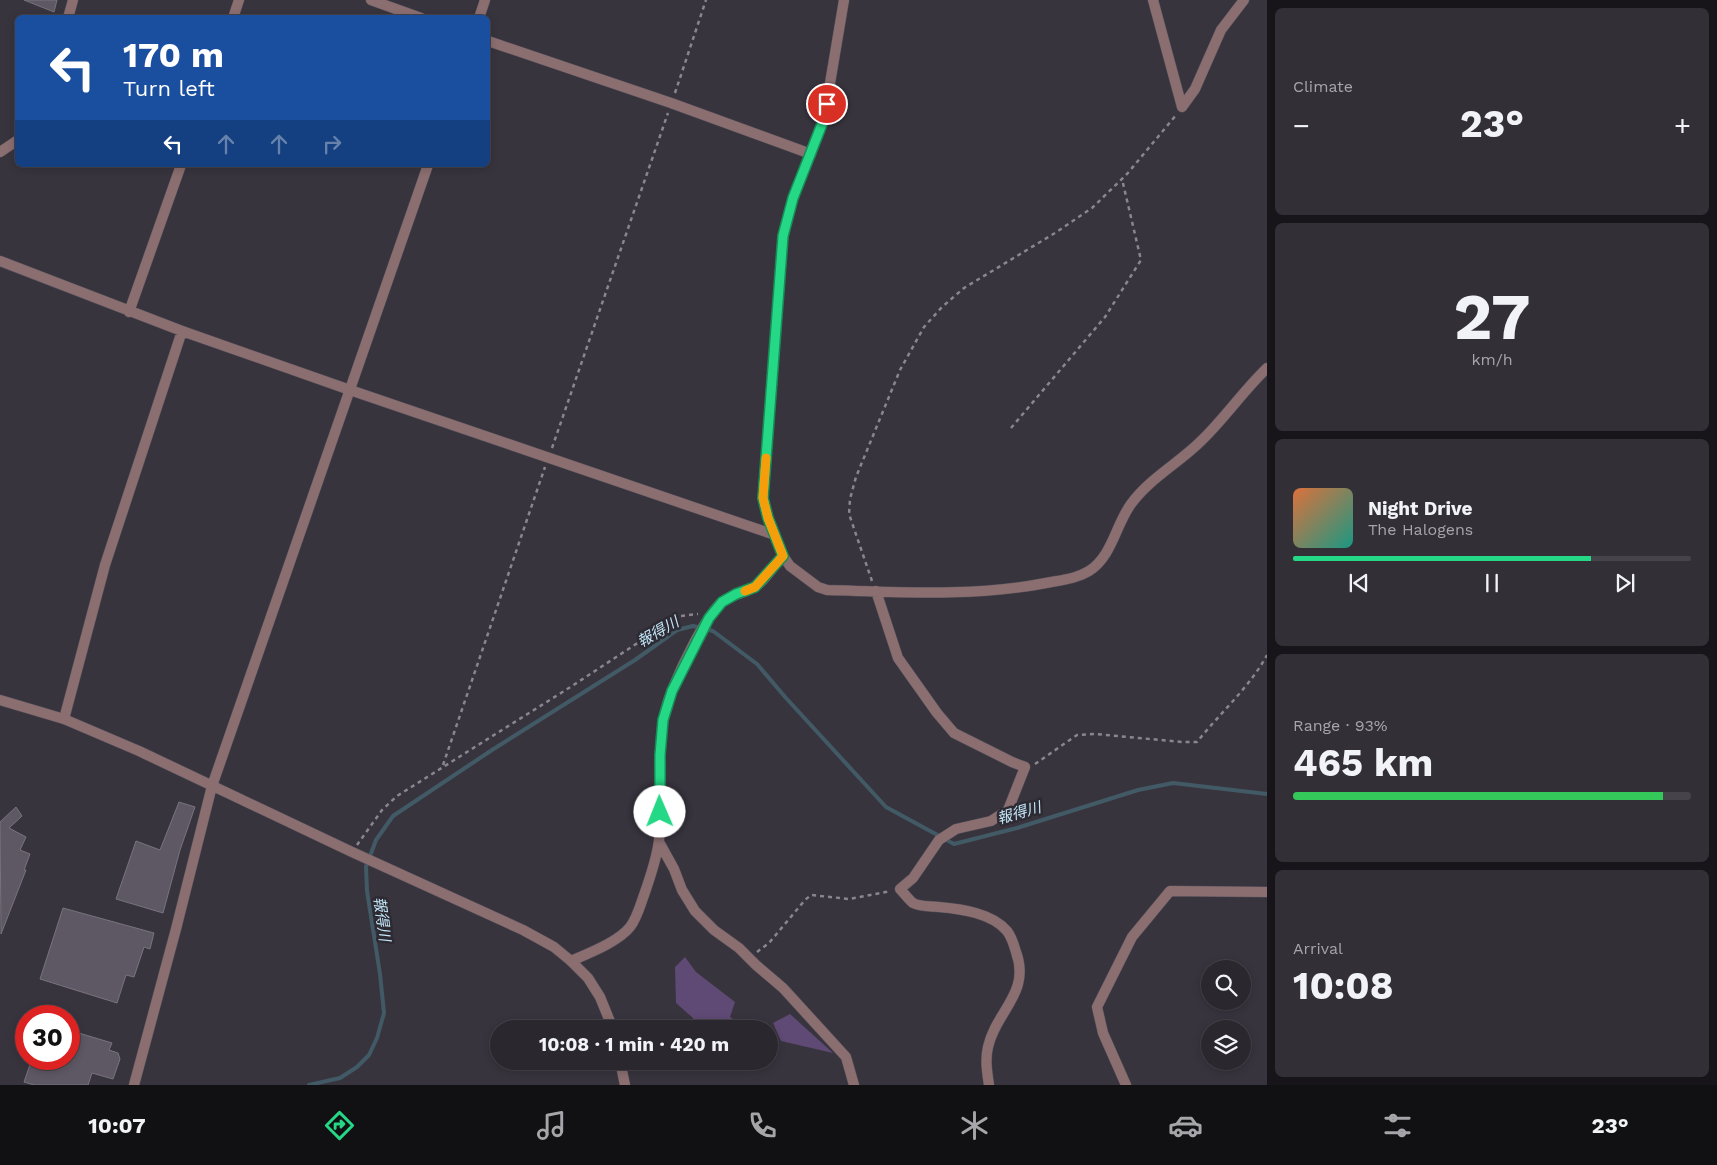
<!DOCTYPE html>
<html lang="en">
<head>
<meta charset="utf-8">
<style>
	body { margin:0; font-family:"Work Sans","Noto Sans JP",sans-serif; background:#322f36; color:#f1f3f6; height:100vh; display:flex; flex-direction:column; font-size:19px; white-space:nowrap }
	* { box-sizing:border-box; margin:0 }
	p { font-size:16px; color:#a5a5aa }
	.icon { flex:none; width:28px; height:28px; fill:none; stroke:currentColor; stroke-width:2; stroke-linecap:round; stroke-linejoin:round }
	.map { position:relative; flex:1; overflow:hidden }
	.details { display:flex; flex-direction:column; gap:8px; padding:8px; background:#171519; width:450px }
	.details>* { flex:none }
	.banner { position:absolute; left:15px; top:15px; width:475px; height:152px; border-radius:8px; box-shadow:0 2px 8px #0003,0 0 0 1px #46444a; background:#1a4fa0; color:#fff; overflow:hidden }
	.buttons { position:absolute; left:1201px; top:960px; display:grid; gap:10px }
	.buttons a { display:grid; place-items:center; width:50px; height:50px; border-radius:50%; background:#2a272e; box-shadow:0 2px 8px #0003,0 0 0 1px #46444a; font-size:25px }
	.speed { position:absolute; left:15px; top:1005px; display:flex; gap:10px; font-size:25px; font-weight:700; text-align:center }
	.speed>* { display:grid; place-content:center; width:65px; height:65px; border-radius:50%; background:#2a272e; box-shadow:0 2px 8px #0003,0 0 0 1px #46444a; line-height:1 }
	.speed .limit { border:8px solid #d22; background:#fff; color:#111 }
	.pin { position:absolute; display:grid; place-items:center; width:42px; height:42px; color:#fff; margin:-21px; border:2px solid #fff; border-radius:50%; box-shadow:0 1px 5px #0007 }
	.me { position:absolute; width:55px; margin:-28px; rotate:359deg; stroke-linejoin:round; filter:drop-shadow(0 0 4px #0008) }
	.turn { display:flex; align-items:center; gap:18px; height:105px; padding:0 25px; font-size:22px }
	.turn .icon { width:65px; height:65px; stroke-width:2.5 }
	.turn b { display:block; font-size:35px; line-height:42px }
	.lanes { display:flex; align-items:center; height:48px; padding:0 25px; background:#0003; justify-content:center; gap:25px; direction:ltr }
	.lanes .off { opacity:.35 }
	.big { font-size:38px; font-weight:700; line-height:1.1 }
	.details .card { flex:1; display:flex; flex-direction:column; justify-content:center; gap:8px; min-width:0; padding:0 18px; border-radius:8px; background:#322f36 }
	.details .dial { align-items:center; gap:0 }
	.dial b { font-size:65px; line-height:1 }
	.song { display:flex; align-items:center; gap:15px }
	.cover { width:60px; height:60px; border-radius:8px; background:linear-gradient(135deg,hsl(20 70% 55%),hsl(170 70% 35%)) }
	.played { height:5px; border-radius:2px; background:linear-gradient(90deg,#24d886 75%,#46444a 75%) }
	.keys { display:flex; justify-content:space-around; direction:ltr }
	.heat { display:flex; justify-content:space-between; align-items:center; font-size:28px; direction:ltr }
	.charge { height:8px; border-radius:4px; background:linear-gradient(90deg,#34c759 93%,#46444a 0) }
	.trip { position:absolute; left:490px; top:1020px; width:288px; height:50px; border-radius:25px; background:#2a272e; box-shadow:0 2px 8px #0003,0 0 0 1px #46444a; font-weight:700; line-height:50px; text-align:center }
	.tabs { display:flex; height:80px; justify-content:space-around; align-items:center; background:#111012; color:#a5a5aa }
	.tabs .icon { width:35px; height:35px }
	.tabs .active { color:#24d886 }
	.tabs b { font-size:22px; color:#f1f3f6 }
	main { display:flex; flex:1; min-height:0 }
	.map>svg:first-child { display:block }
</style>
</head>
<body>
<main>
<div class="map">
<svg width="1267" height="1085" viewBox="0 0 1267 1085">
	<rect width="100%" height="100%" fill="#38343e"/>
	<path fill="#5f4a75" d="M685 957 696 972 735 1002 730 1017 748 1029H694L693 1018 676 1003 675 967Z
		M790 1014 833 1053 781 1041 773 1023Z"/>
	<g fill="none" stroke-linecap="round" stroke-linejoin="round">
		<path stroke="#415a65" stroke-width="4" d="M309 1085 340 1078 357 1067 369 1055 377 1038 384 1013 380 974 367 891 366 867 376 840 393 816 492 750 635 660 677 630 693 626 713 631 757 664 786 698 886 807 954 844 1017 828 1138 790 1173 783 1267 794"/>
	</g>
	<path fill="#5d5863" stroke="#78737e" d="M24 0H57L54 12Z
		M179 802 195 807 180 850 163 913 116 899 136 841 160 850Z
		M16 807 22 816 9 828 26 837 20 850 30 854 24 870H26L1 934 0 822Z
		M63 908 154 933 150 949 144 947 134 977 126 975 117 1003 40 979Z
		M69 1030 112 1043 109 1050 118 1053 120 1059 113 1079 92 1073 88 1085H34L24 1082 32 1059 53 1064 55 1059H69Z"/>
	<g fill="none" stroke-linecap="round" stroke-linejoin="round">
		<g stroke="#55515a" stroke-width="11">
			<path id="minor" d="M371 0 421 18
				M844 0 824 119 793 198 783 236 763 498 768 518 783 556 790 566 818 587 827 590C900 592 974 597 1046 583 1061 580 1076 579 1089 571 1112 557 1116 524 1131 504 1150 478 1179 463 1201 441 1225 418 1243 391 1267 368
				M1153 0 1182 107
				M68 18 73 0
				M233 18 239 0
				M488 41 671 103 811 154
				M1182 107 1195 89 1221 30 1244 0
				M0 152 18 140
				M0 261 182 331 350 390 775 535
				M129 312 181 165
				M876 591 898 658 937 713 954 733 1012 762 1025 767 1008 810 991 821 956 829 939 840 913 878 900 889C904 893 908 899 913 903 920 907 931 906 939 907 961 909 992 913 1007 931 1011 936 1014 945 1016 952 1031 993 996 1011 988 1047 985 1059 987 1072 989 1085
				M64 719 105 565 182 331
				M659 842 674 869 682 890 695 911 714 930 739 948 756 965 783 988 846 1057 854 1085
				M571 961C589 953 618 942 630 927 637 918 640 906 644 895 650 878 657 858 659 840 665 790 652 738 672 690 681 668 706 614 723 601 733 594 745 593 755 587 766 580 773 566 783 556
				M1126 1085 1103 1033 1097 1007 1132 937 1170 891 1267 892"/>
		</g>
		<g stroke="#55515a" stroke-width="11">
			<path id="tertiary" d="M479 18 485 0
				M0 700 64 719 139 751 352 852 523 930 554 947 571 961 588 978 600 997 613 1029
				M620 1061 625 1085
				M134 1085 176 929 212 786 428 165"/>
		</g>
		<path stroke="#89868e" stroke-width="2.5" stroke-dasharray="4 4" stroke-linecap="butt" d="M675 93 706 0
			M1011 428 1105 317 1141 260 1122 179
			M552 448 668 113
			M872 581 849 514 850 499 856 477 900 370 924 327 942 307 964 288 1055 233 1092 208 1127 174 1177 114
			M1035 764 1077 735 1096 734 1182 742H1197C1220 713 1249 688 1267 655
			M443 765 545 467
			M357 845 382 810 397 796 572 686 659 629 680 616 698 614
			M757 952 769 943 805 900 811 895 849 899 891 891"/>
		<use href="#minor" stroke="#8b6e70" stroke-width="10"/>
		<use href="#tertiary" stroke="#8b6e70" stroke-width="10"/>
	</g>
	<g fill="none" stroke-linecap="round" stroke-linejoin="round">
		<g stroke="#178c57" stroke-width="12">
			<path id="route" d="M660 812V755L663 720 672 691 709 618 722 602 736 594 755 587 783 556 768 518 763 498 783 236 793 198 824 119 827 104"/>
		</g>
		<use href="#route" stroke="#24d886" stroke-width="9"/>
		<path stroke="#f59e0b" stroke-width="9" d="M745 591 755 587 783 556 768 518 763 498 766 458"/>
	</g>
	<g text-anchor="middle" stroke-width="5" stroke-linejoin="round" paint-order="stroke">
		<g font-size="15" font-style="italic" fill="#c2e7f7" stroke="#2e2a34">
			<text transform="translate(658 632) rotate(-30)" y="5">報得川</text>
			<text transform="translate(1019 813) rotate(-16)" y="5">報得川</text>
			<text transform="translate(382 919) rotate(82)" y="5">報得川</text>
		</g>
	</g>
</svg>
<div class="buttons">
<a><svg class="icon" aria-label="search" viewBox="0 0 24 24"><circle cx="10" cy="10" r="6"/><path d="M15 15l6 6"/></svg></a>
<a><svg class="icon" aria-label="layers" viewBox="0 0 24 24"><path d="M12 4l9 5-9 5-9-5zM3 14l9 5 9-5"/></svg></a>
</div>
<div class="speed"><div class="limit">30</div></div>
<div class="pin" style="left:827px;top:104px;background:#d93025"><svg class="icon" aria-label="arrive" viewBox="0 0 24 24"><path d="M6 21V4h12l-3 4 3 4H6"/></svg></div>
<svg class="me" style="left:660px;top:812px" viewBox="-20 -20 40 40"><circle r="19" fill="#fff"/><path d="M0-13L10 11 0 6-10 11z" fill="#24d886"/></svg>
<div class="trip">10:08 · 1 min · 420 m</div>
<div class="banner">
<div class="turn"><svg class="icon" aria-label="left" viewBox="0 0 24 24"><path d="M17 20v-9H6M10 6l-5 5 5 5"/></svg><div><b>170 m</b>Turn left</div></div>
<div class="lanes"><svg class="icon" aria-label="left" viewBox="0 0 24 24"><path d="M17 20v-9H6M10 6l-5 5 5 5"/></svg><svg class="icon off" aria-label="ahead" viewBox="0 0 24 24"><path d="M12 20V5M6 11l6-6 6 6"/></svg><svg class="icon off" aria-label="ahead" viewBox="0 0 24 24"><path d="M12 20V5M6 11l6-6 6 6"/></svg><svg class="icon off" aria-label="right" viewBox="0 0 24 24"><path d="M7 20v-9h11M14 6l5 5-5 5"/></svg></div>
</div>
</div>
<section class="details">
<div class="card"><p>Climate</p>
<div class="heat"><a>−</a><b class="big">23°</b><a>+</a></div>
</div>
<div class="card dial"><b>27</b><p>km/h</p></div>
<div class="card">
<div class="song"><i class="cover"></i><div><b>Night Drive</b><p>The Halogens</p></div></div>
<div class="played"></div>
<div class="keys"><svg class="icon" aria-label="previous" viewBox="0 0 24 24"><path d="M18 5L8 12l10 7zM5 5v14"/></svg><svg class="icon" aria-label="pause" viewBox="0 0 24 24"><path d="M8 5v14M16 5v14"/></svg><svg class="icon" aria-label="next" viewBox="0 0 24 24"><path d="M6 5l10 7-10 7zM19 5v14"/></svg></div>
</div>
<div class="card"><p>Range · 93%</p><b class="big">465 km</b><div class="charge"></div></div>
<div class="card"><p>Arrival</p><b class="big">10:08</b></div>
</section>
</main>
<nav class="tabs">
<b>10:07</b>
<svg class="icon active" aria-label="directions" viewBox="0 0 24 24"><path d="M12 3l9 9-9 9-9-9zM9 14v-3h6M13 9l2 2-2 2"/></svg>
<svg class="icon" aria-label="music" viewBox="0 0 24 24"><path d="M9 18V5l10-2v13"/><circle cx="6" cy="18" r="3"/><circle cx="16" cy="16" r="3"/></svg>
<svg class="icon" aria-label="phone" viewBox="0 0 24 24"><path d="M5 4h4l2 5-3 2q2 4 5 5l2-3 5 2v4C11 20 4 13 5 4z"/></svg>
<svg class="icon" aria-label="climate" viewBox="0 0 24 24"><path d="M12 3v18M4 7l16 10M4 17L20 7"/></svg>
<svg class="icon" aria-label="car" viewBox="0 0 24 24"><path d="M5 17H2v-5l4-1 3-4h7l3 4 3 1v5h-3M9 17h6M6 11h13"/><circle cx="7" cy="17" r="2"/><circle cx="17" cy="17" r="2"/></svg>
<svg class="icon" aria-label="filters" viewBox="0 0 24 24"><path d="M4 7h16M4 17h16"/><circle cx="9" cy="7" r="2"/><circle cx="15" cy="17" r="2"/></svg>
<b>23°</b>
</nav>
</body>
</html>
